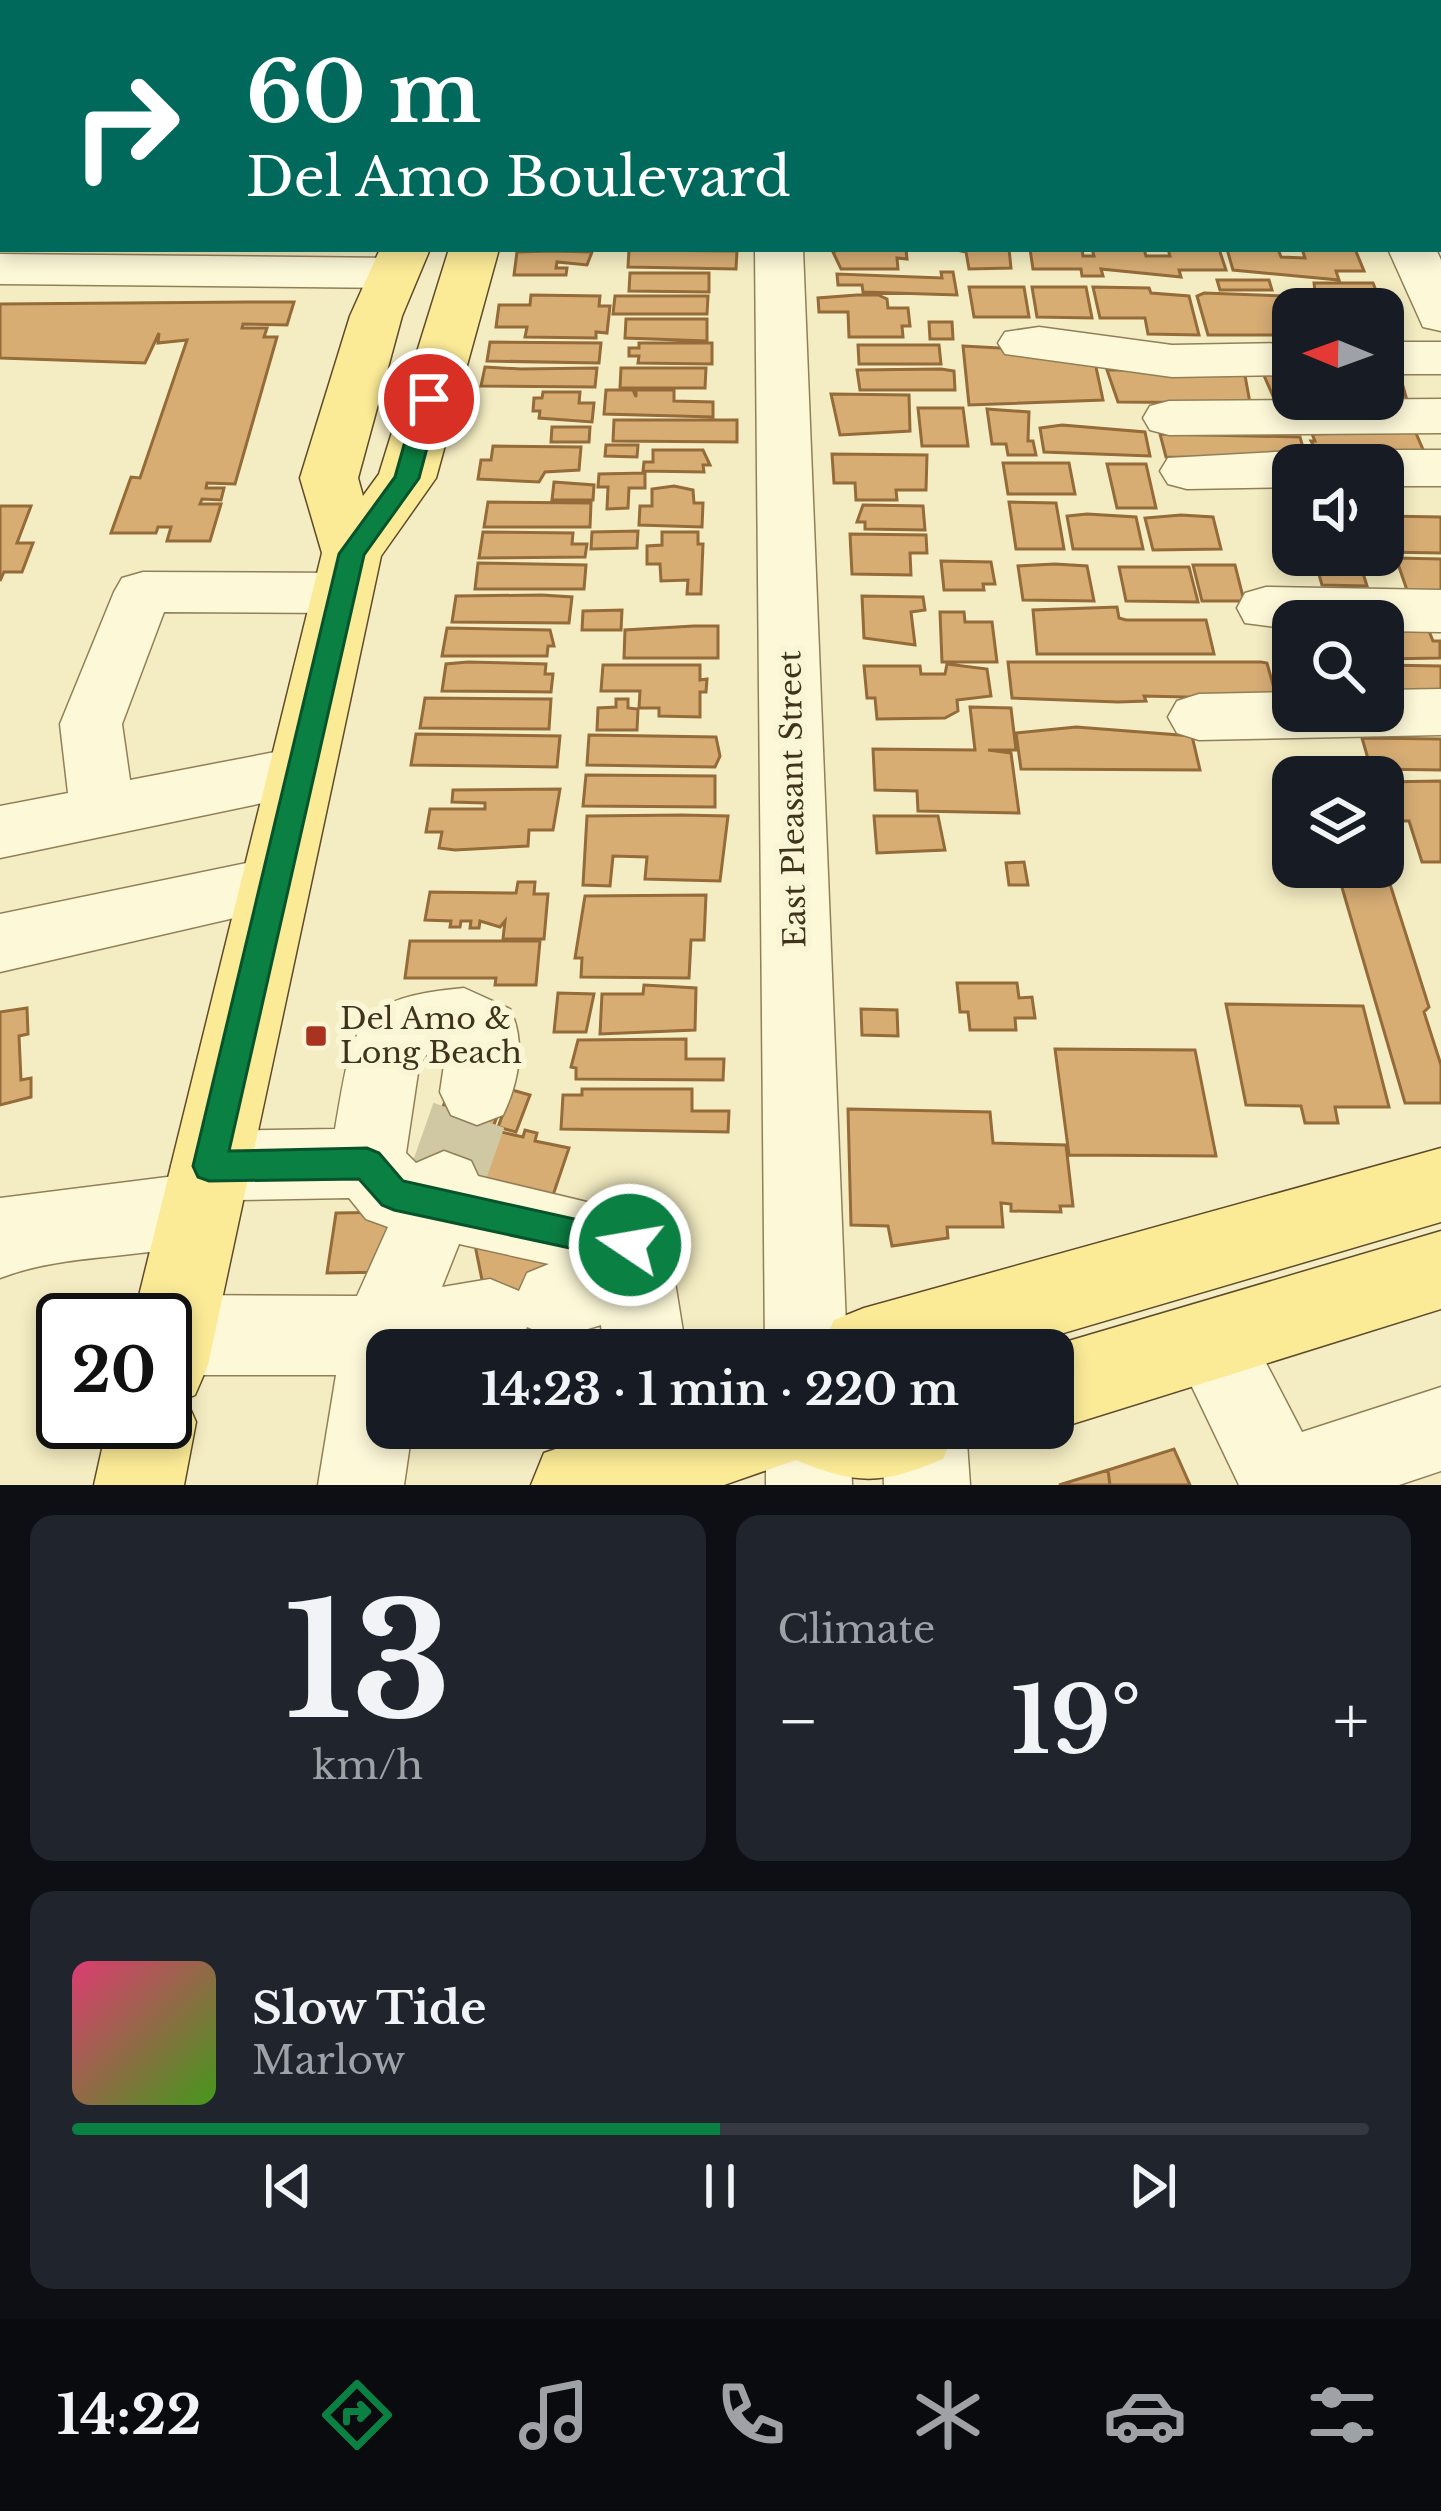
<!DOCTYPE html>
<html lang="en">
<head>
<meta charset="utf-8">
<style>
	body { margin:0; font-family:"Libre Baskerville",serif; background:#20242c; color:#f1f3f6; height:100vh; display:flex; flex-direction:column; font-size:45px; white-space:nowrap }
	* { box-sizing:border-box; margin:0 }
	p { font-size:39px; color:#9ea1a6 }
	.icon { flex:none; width:66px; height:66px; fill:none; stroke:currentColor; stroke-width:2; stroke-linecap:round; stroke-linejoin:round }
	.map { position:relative; height:1485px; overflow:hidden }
	.drawer { display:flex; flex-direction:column; gap:30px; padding:30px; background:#0d0f14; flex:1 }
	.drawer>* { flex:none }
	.top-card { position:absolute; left:0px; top:0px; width:1443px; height:252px; box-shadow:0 6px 18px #0003; background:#00695c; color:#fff; overflow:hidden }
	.needle { width:78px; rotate:271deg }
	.controls { position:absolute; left:1272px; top:288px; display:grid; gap:24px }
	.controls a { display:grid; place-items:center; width:132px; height:132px; border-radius:24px; background:#171b24; box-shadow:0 6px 18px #0003; font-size:60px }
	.speed { position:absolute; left:36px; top:1293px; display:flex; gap:24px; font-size:60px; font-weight:700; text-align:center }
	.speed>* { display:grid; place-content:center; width:156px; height:156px; border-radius:50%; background:#171b24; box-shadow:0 6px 18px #0003; line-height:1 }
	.speed .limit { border:6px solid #111; border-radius:18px; background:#fff; color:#111 }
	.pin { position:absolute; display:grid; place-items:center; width:102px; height:102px; color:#fff; margin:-51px; border:6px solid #fff; border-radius:50%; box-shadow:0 3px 12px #0007 }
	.me { position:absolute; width:132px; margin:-66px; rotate:282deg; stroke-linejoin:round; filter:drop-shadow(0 0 9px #0008) }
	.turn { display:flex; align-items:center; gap:42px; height:252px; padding:0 48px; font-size:54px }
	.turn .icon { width:156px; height:156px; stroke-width:2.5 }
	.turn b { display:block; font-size:84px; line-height:102px }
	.big { font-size:90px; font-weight:700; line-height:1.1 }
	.drawer .card { flex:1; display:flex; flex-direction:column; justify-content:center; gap:18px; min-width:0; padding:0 42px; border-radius:24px; background:#20242c }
	.drawer .dial { align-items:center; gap:0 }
	.dial b { font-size:156px; line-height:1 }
	.song { display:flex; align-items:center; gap:36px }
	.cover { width:144px; height:144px; border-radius:18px; background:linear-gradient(135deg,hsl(340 70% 55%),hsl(100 70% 35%)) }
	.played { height:12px; border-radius:6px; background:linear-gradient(90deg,#0b8043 50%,#363941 50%) }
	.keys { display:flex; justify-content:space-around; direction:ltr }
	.heat { display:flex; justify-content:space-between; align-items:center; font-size:66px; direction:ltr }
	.drawer .tiles { flex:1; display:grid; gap:30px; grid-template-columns:1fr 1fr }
	.card:last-child { grid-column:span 2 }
	.trip { position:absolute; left:366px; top:1329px; width:708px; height:120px; border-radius:24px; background:#171b24; box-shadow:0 6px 18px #0003; font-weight:700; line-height:120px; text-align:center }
	.dock { display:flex; height:192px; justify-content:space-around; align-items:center; background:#090b0e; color:#9ea1a6 }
	.dock .icon { width:84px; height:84px }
	.dock .active { color:#0b8043 }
	.dock b { font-size:54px; color:#f1f3f6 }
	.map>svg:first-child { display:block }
</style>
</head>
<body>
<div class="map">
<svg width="1441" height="1485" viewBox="0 0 1441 1485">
	<rect width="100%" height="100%" fill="#f4edc3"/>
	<path fill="#d7ad74" stroke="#946b39" stroke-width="3" d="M840 249H906L907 259 897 258 898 269H841L833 252Z
		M952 249H1009L1011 268 969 269 966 252Z
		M1030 249H1082L1083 256H1094L1092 249H1144L1146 256H1170L1168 249H1219L1226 270H1179L1181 277 1101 269 1103 276H1082L1081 269H1033Z
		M1227 249H1278L1281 257 1305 258 1302 249H1355L1364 271H1336L1339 280 1233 270Z
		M629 250 737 251 736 269 628 267Z
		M517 252 553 251 592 252 587 265 557 262 556 268H567L566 275H514Z
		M941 272H953L957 295 863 292 862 285H838L837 274 942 278Z
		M630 273H709V292L629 291Z
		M1217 280H1269L1272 290H1220Z
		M1314 283H1373L1388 320H1383L1397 345H1383V309H1317Z
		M969 287H1024L1029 317H974Z
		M1032 287H1086L1092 318 1037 317Z
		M1093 287 1149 288 1151 293 1189 296 1199 335 1148 334 1145 318H1100Z
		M1204 293 1286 296 1293 335H1208L1197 296Z
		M531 295 600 296 599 306H610L607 333 596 332V338L525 337 527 327H496L499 305H530Z
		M857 295H878L887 299 888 308H908L910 326H902L903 337H849L848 312H819L818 298Z
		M615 296H708L707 314H613Z
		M248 302H294L287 325 243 324 242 328H267L264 337H277L235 484 207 483 206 488H224L221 500 202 499 200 504H221L210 541H167L171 527H158L156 533H111L131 477 140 478 187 340 158 343 159 333 145 363 0 358V304Z
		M626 319H707V341L625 338Z
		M929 322H952L953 339H930Z
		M490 342 601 343 599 363 487 361Z
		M639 343H712V364L638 363 639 356H629V348H639Z
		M858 345H939L941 364H859Z
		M963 346 1093 353 1103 400 969 405Z
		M485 367 521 369 597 368 595 387 481 386Z
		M621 368H706L705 388H620Z
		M941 369 954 371 955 390H860L857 370Z
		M1107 370H1244L1250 403 1118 402Z
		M1262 371 1293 373V399H1383V372H1399L1408 404 1276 403Z
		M606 390H633L636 397V390H674V401L713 402V417L604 414Z
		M543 392H580L579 403H594L592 422 539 418 540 411H533L534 398H542Z
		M831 394 909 395 910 431 840 435Z
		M918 408H963L968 446H922Z
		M987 409 1029 412 1028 441H1033L1036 455H1008L1006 444H992Z
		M614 420H737V442L613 441Z
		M1062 425 1145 432 1150 456 1044 452 1040 428Z
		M552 427H590L589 442H551Z
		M1415 431 1425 454 1320 457 1311 441H1315L1312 434Z
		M1160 434 1300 437 1306 458 1166 457Z
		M606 445H638L637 457 605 456Z
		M493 446 581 447 579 470 545 472 539 482 478 479 481 460H491Z
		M653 450H703L710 465H703L704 472 643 471 644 462H653Z
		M832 454 927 455 926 490H896L897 500H856L855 483H834Z
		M1003 463H1069L1075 494H1008Z
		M1107 464H1146L1156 508H1117Z
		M645 473V488H629L628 508 607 509 608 487H598L599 474Z
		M554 482 594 485 593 500H552Z
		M674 486 693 490 694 503H703L702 527 639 525 640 506H652V489Z
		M488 502 591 503 590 527H484Z
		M1009 502 1056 503 1064 549H1016Z
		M863 505 923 506 925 530 865 529V522H857Z
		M0 506H31L17 543H33L22 572H4L0 581Z
		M1087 514 1136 517 1143 549H1073L1067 516Z
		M1181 515 1213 517 1221 549 1153 550 1145 518Z
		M1383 516 1441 517V553L1383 552Z
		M638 531 637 548 591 549 592 532Z
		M483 532 573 533 572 544H587L585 557 479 558Z
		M662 532H698V544H703L701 594H687L688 580 661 581 660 564H647V546L662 545Z
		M850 534 926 535 927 553H910L911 575 852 574Z
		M1314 557H1358L1367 586 1322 585Z
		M1396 558 1441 559V597L1409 596Z
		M941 561 991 562 995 584H983L984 590H944Z
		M478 563 586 565 584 589H475Z
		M1055 564 1087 566 1094 601 1023 600 1018 566Z
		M1193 565H1235L1244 601H1202Z
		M1119 567H1189L1198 602 1126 601Z
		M542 595 572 597 569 623 452 622 456 596Z
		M862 596 923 597 925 610 911 612 915 645 864 638Z
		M1117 607 1119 618 1126 620H1206L1214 654H1037L1033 610Z
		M622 610 621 630H582L583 611Z
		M940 612H964L965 622H992L997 662H942Z
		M694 626H718V658H624L625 630Z
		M447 628 550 630 554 646H548L547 656H442Z
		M1383 631H1429L1433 641H1440V658L1383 659Z
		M468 662 546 664 545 674H553L551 692 442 691 446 664Z
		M1008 662H1261L1267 663 1277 699 1144 696 1146 701 1118 702 1012 698Z
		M947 664 987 669 991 696 957 700 958 711 945 718 877 719 875 698H867L864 666H920L921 674H945Z
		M603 665H700V680L707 679 706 692H700V717L659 716V708H639L640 691H601Z
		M1383 665 1441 666V700H1383Z
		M425 698 551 699 549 729 420 728Z
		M616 699H628V708L638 709 637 730H597L598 708 616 707Z
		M970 707 1011 708 1016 750H988L1011 753 1019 813 918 811 917 791 875 790 873 749 975 750Z
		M1076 727 1192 736 1200 770 1021 769 1016 733Z
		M416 734 560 736 557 767 411 765Z
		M589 735 716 737 720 756 715 767 587 765Z
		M1362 738 1441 739V770L1371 769Z
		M586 775 715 776V807L583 806Z
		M1441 781V862H1422L1409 821H1383V782Z
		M560 789 553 830H529L528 846 455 850 439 848 442 832H426L430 809H485V803L452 802 453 790Z
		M682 815 728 816 720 881 645 879 647 857 613 856 610 886 583 885 587 816Z
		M874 816H938L945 850 877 853Z
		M1024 862 1028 885H1009L1006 863Z
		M1383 862 1429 1007 1424 1012 1441 1065V1103H1405L1336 867H1383Z
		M518 882H535L534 894H548L544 939H503L505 921 500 927 480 921 479 928H470L471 921H461L460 927H450L451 921 425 920 430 892 516 893Z
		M706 895 704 940H691L689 978 581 977 582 958H575L585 896Z
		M410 941H540L536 985H495L496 978H405Z
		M957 983H1017L1019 998 1032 997 1035 1018H1015L1016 1030H970L968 1012H960Z
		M644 985 696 988 695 1030 600 1034 602 994H643Z
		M558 993 594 994 586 1032H554Z
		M1226 1004 1363 1006 1389 1107H1335L1338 1123H1305L1301 1106 1246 1105Z
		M27 1008 28 1034 19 1036 21 1080 31 1078V1097L0 1105V1012Z
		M861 1009 897 1010 898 1036 862 1035Z
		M686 1039V1059H724L723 1080 576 1079V1068L571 1067 578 1040Z
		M1055 1049 1195 1050 1216 1156 1069 1155Z
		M451 1086 504 1098 492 1130 523 1137 525 1130 537 1133 535 1141 569 1148 548 1210 415 1179Z
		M582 1089H692V1111H729L728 1132 561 1129 563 1095H582Z
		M512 1090 530 1095 516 1132 498 1127Z
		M848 1109 990 1112 993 1143 1066 1145 1073 1206H1060L1061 1212 1011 1211V1204L1001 1203 1003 1227H947L948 1238 892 1246 888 1226 851 1225Z
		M401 1212 394 1272 327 1273 336 1213Z
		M538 1229 566 1349 496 1350 475 1245Z
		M1174 1449 1190 1485H1110L1108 1470Z
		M1108 1470 1110 1485H1059Z"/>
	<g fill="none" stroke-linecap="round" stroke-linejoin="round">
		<path stroke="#d0c8a2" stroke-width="75" stroke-dasharray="75 38" stroke-linecap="butt" d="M444 1186 477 1092"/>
		<g stroke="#917f57" stroke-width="3">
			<path id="minor" d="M753 0H793V3H753Z
				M1284 0H1324L1325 3H1285Z
				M755 249H803L847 1350H765Z
				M1388 249H1436L1441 260V331L1423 327Z
				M0 254 395 258 412 263 419 273 412 283 395 288 0 284Z
				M1039 327 1172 345 1293 343V375L1172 377 1005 354 998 343 1005 332Z
				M1383 342H1441V374H1383Z
				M1441 399V433L1169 435 1150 430 1143 418 1150 406 1169 401Z
				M1383 450H1441V486H1383V465H1358L1364 455Z
				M1293 451 1312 456 1318 465H1293V487L1187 489 1168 484 1160 471 1168 458Z
				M143 572 342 573 363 579 371 593 363 607 342 613 164 612 122 724 130 780 301 747 324 754 333 771 324 788 301 795 0 858V806L68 793 60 724 114 592 122 578Z
				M1266 587 1441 590V632L1383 631V621H1293V629L1245 623 1237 608 1245 593Z
				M1441 689V735L1199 740 1177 733 1168 717 1177 701 1199 694 1293 692V711H1383V690Z
				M275 857 299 865 309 884 299 903 0 972V914Z
				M464 988 510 1009C526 1042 519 1082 503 1115L477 1125 451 1115 440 1092 446 1051 428 1053 419 1066 406 1153 416 1163 444 1151 471 1161 478 1176 658 1219 669 1245 686 1350H604L601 1325 555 1339 527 1327 519 1346 508 1350H387V1428H422L410 1444 404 1485H318L336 1375H172L165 1372V1320H138L143 1307 172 1295 357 1296 388 1227 366 1219 349 1198 235 1200 239 1209 227 1234C155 1262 72 1250 0 1278V1198L175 1176 171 1166 182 1141 209 1131 335 1129C353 1025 352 998 464 988ZM459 1244 549 1264 527 1273 519 1291 490 1279 442 1287Z
				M1211 1301 1240 1313 1302 1432 1441 1387V1471L1399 1485H1239L1170 1341 1182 1313Z
				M766 1428H850L852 1485H766Z
				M882 1428H966L970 1485H884Z"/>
		</g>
		<g stroke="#5e4b2c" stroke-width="3">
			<path id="major" d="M515 0H557L513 3Z
				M575 0H617L573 3Z
				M380 249H430L402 316 358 478 363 496 379 474 449 249H499L436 478 381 556 208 1365 195 1395 186 1399 196 1422 184 1485H94L108 1422H165V1320H133L322 553 300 478 350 316Z
				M1441 1148V1222L1006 1350H821L834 1320 864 1308Z
				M1441 1231V1309L1053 1430 1048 1428H1053V1350H1038Z
				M617 1428H956L943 1459C882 1485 856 1485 796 1460L724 1485H531L544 1453Z"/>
		</g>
		<use href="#minor" fill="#fdf8d8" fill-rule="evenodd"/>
		<use href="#major" fill="#fbeb97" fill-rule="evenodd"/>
		<g stroke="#3f331d" stroke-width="9">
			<path id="rail" d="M1395 0 1399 3"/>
		</g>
		<use href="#rail" stroke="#faf5d4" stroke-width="6" stroke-dasharray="20" stroke-linecap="butt"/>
	</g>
	<path fill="#0b8043" stroke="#07532c" stroke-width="3" d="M429 392 440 399 419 478 364 555 229 1151 367 1148 379 1153 403 1181 642 1234 647 1245 642 1256 630 1261 394 1210 382 1205 359 1179 209 1181 198 1177 193 1166 339 554 395 477 417 399Z"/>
	<rect fill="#a8331f" stroke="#faf5d4" stroke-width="4.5" x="304" y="1024" width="24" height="24" rx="6"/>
	<g text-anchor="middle" stroke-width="12" stroke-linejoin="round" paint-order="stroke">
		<g font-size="30" fill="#3f331d" stroke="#faf5d4">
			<text transform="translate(793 799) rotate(-91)" y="10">East Pleasant Street</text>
		</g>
		<g font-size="30" fill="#3f331d" stroke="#faf5d4" text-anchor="start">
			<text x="340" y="1029">Del Amo &amp;<tspan x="340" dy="34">Long Beach</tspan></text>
		</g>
	</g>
</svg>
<div class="controls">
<a><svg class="needle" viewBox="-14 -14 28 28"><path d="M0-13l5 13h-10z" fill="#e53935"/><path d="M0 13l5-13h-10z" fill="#9ea1a6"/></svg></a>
<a><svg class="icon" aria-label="sound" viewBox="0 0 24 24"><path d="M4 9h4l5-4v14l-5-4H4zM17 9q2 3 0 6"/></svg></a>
<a><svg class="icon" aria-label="search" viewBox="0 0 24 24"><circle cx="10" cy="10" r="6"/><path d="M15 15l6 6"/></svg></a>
<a><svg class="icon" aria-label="layers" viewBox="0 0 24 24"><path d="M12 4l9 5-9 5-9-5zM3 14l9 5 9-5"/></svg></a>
</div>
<div class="speed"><div class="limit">20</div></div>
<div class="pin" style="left:429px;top:399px;background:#d93025"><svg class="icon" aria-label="arrive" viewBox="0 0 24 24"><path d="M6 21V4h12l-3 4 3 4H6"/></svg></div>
<svg class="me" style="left:630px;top:1245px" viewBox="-20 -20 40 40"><circle r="17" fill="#0b8043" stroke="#fff" stroke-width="3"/><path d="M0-11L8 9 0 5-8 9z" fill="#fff"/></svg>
<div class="trip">14:23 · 1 min · 220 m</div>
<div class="top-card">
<div class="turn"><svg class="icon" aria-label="right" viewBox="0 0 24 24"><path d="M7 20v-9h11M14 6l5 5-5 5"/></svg><div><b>60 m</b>Del Amo Boulevard</div></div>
</div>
</div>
<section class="drawer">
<div class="tiles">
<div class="card dial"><b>13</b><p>km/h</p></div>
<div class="card"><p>Climate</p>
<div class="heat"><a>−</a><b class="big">19°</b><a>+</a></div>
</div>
<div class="card">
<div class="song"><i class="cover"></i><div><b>Slow Tide</b><p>Marlow</p></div></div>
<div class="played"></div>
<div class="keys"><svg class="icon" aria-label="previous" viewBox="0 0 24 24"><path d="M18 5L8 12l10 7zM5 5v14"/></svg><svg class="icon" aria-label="pause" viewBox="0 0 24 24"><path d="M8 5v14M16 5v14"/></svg><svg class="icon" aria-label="next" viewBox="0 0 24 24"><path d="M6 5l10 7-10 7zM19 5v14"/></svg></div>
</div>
</div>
</section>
<nav class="dock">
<b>14:22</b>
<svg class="icon active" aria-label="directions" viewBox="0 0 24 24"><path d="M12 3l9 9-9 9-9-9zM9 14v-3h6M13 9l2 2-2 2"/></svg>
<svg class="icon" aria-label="music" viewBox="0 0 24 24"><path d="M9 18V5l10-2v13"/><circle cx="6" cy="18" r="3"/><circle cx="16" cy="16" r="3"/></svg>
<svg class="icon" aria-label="phone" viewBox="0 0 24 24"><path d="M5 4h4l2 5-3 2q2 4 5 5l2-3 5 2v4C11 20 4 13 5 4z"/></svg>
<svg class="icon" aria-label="climate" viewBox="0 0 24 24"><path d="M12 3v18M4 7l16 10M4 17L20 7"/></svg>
<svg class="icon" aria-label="car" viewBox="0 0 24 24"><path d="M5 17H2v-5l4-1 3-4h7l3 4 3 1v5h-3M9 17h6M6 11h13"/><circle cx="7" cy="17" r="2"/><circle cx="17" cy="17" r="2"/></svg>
<svg class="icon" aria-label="filters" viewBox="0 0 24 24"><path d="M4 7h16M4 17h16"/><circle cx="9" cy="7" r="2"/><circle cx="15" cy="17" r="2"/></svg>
</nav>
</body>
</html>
